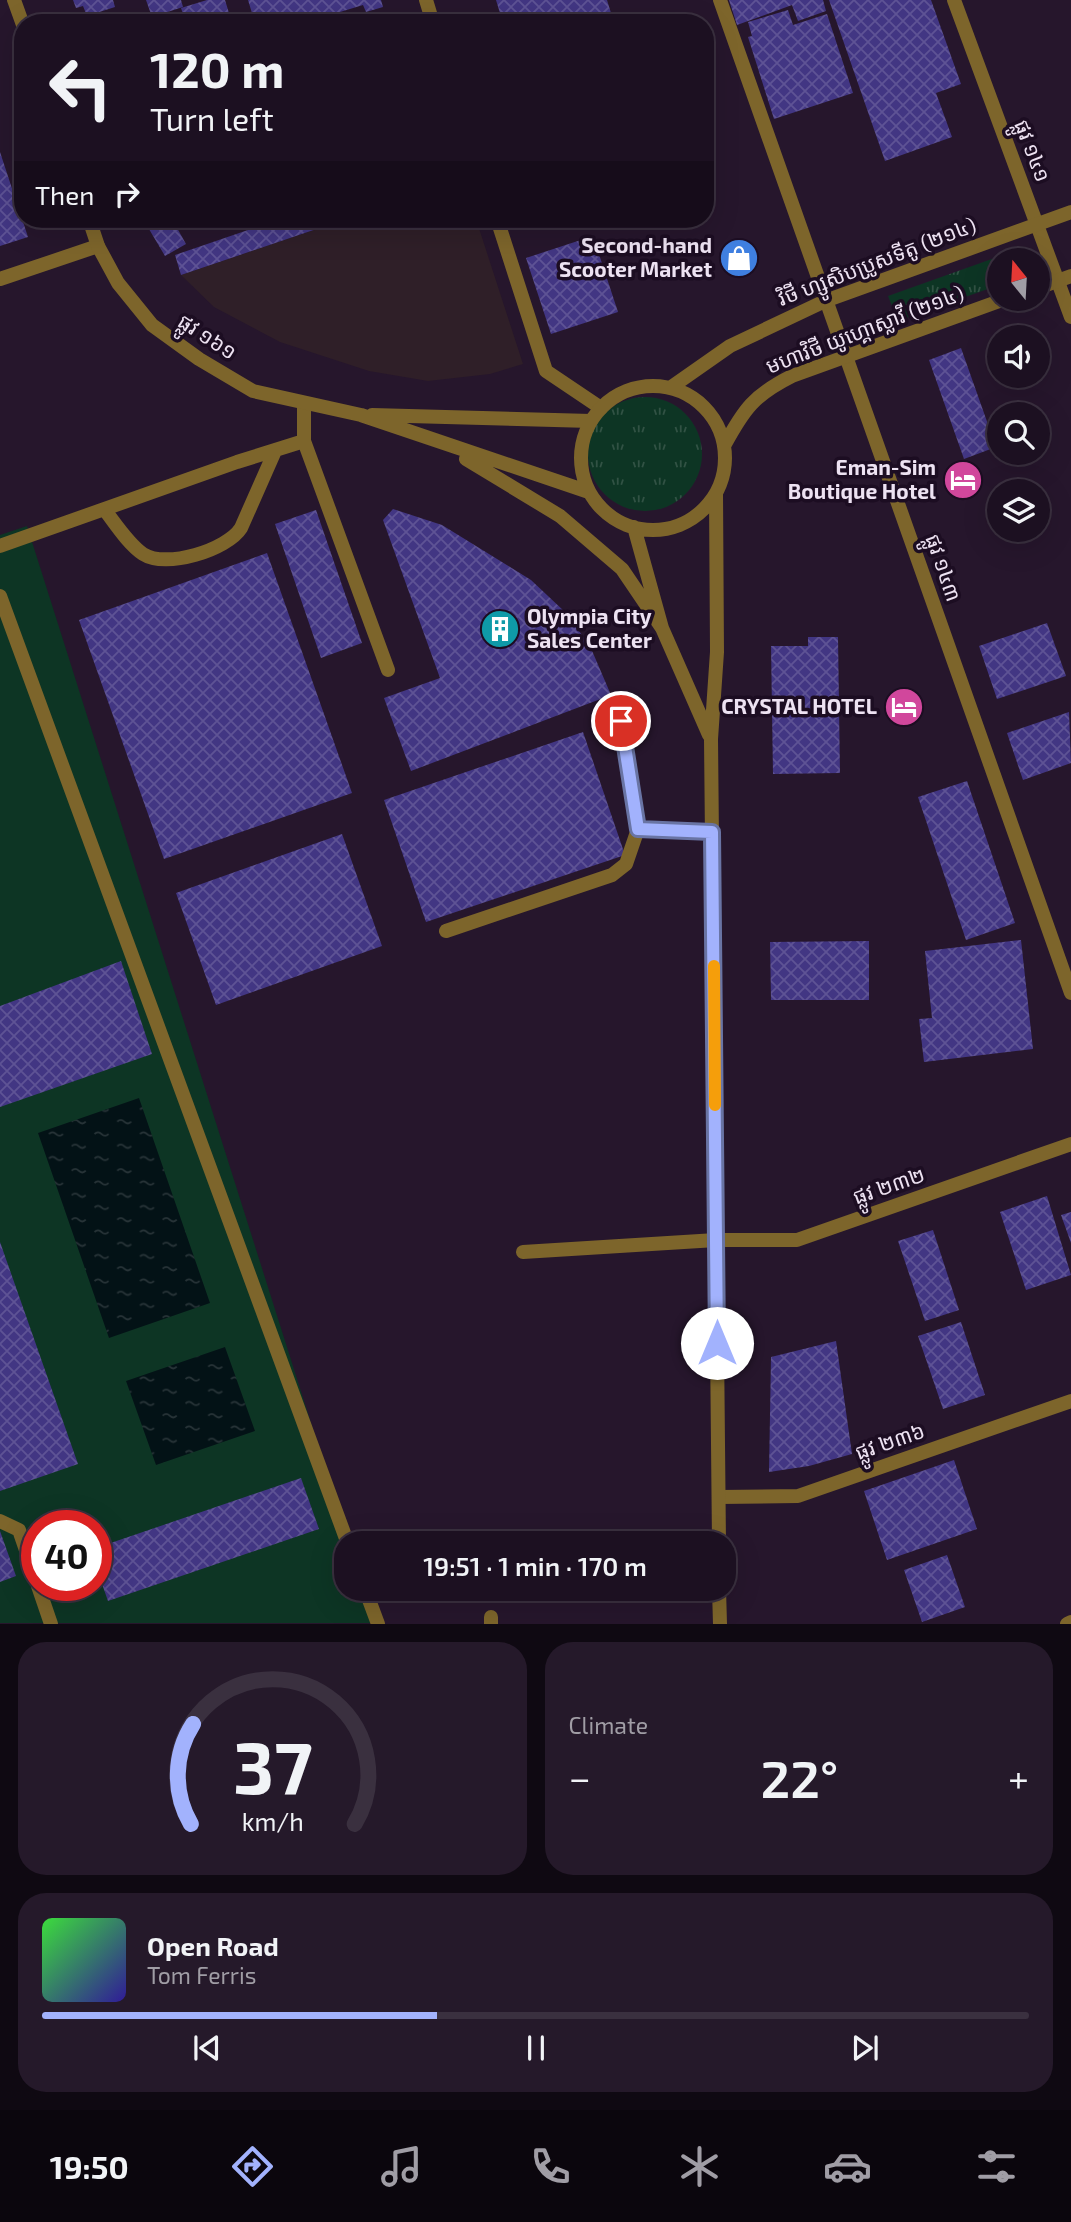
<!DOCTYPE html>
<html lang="en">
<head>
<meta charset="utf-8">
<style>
	body { margin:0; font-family:"Exo 2","Noto Sans Khmer",sans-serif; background:#25192a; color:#f1f3f6; height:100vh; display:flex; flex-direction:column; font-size:26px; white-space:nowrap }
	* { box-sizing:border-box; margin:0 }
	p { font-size:23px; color:#a09da5 }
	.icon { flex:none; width:38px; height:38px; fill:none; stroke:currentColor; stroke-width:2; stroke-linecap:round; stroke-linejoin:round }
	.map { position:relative; height:1624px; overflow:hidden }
	.sheet { display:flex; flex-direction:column; gap:18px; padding:18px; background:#0f0912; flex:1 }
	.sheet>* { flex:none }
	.hud { position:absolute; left:14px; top:14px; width:700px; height:214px; border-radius:28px; box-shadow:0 7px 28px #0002,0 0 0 2px #3a303f; background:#1c1021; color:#f1f3f6; overflow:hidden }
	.needle { width:46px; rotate:342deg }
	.buttons { position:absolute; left:987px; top:248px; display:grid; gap:14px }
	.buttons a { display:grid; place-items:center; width:63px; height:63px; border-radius:50%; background:#1c1021; box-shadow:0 7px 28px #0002,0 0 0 2px #3a303f; font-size:35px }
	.speed { position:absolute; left:21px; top:1510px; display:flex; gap:14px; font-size:35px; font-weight:700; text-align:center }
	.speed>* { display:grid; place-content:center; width:91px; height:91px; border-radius:50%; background:#1c1021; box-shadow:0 7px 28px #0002,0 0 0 2px #3a303f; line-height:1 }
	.speed .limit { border:10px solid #d22; background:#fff; color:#111 }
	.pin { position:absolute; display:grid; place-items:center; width:60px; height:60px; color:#fff; margin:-30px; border:4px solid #fff; border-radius:50%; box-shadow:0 2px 7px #0007 }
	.me { position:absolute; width:77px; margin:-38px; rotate:0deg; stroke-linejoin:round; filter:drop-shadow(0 0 5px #0008) }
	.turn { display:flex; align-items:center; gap:24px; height:147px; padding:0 21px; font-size:32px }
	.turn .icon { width:91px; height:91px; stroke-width:2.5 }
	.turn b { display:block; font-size:49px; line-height:60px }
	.then { display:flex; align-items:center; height:66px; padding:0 21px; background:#0003; gap:14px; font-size:26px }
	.big { font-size:52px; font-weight:600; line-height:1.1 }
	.sheet .tile { flex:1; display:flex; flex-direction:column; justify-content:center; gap:10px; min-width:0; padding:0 24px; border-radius:28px; background:#25192a }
	.sheet .dial { align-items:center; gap:0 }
	.dial svg { height:182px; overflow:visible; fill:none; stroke:#3a303f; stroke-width:7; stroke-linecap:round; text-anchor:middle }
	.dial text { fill:#f1f3f6; stroke:none }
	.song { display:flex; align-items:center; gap:21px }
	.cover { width:84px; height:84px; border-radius:10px; background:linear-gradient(135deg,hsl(120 70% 55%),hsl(250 70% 35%)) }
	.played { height:7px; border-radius:4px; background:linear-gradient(90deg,#a2b2fd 40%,#3a303f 40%) }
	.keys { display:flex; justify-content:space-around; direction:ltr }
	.heat { display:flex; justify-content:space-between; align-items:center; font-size:38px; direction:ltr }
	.sheet .tiles { flex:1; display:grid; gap:18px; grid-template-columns:1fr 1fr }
	.tile:last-child { grid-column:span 2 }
	.trip { position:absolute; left:334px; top:1531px; width:402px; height:70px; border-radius:28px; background:#1c1021; box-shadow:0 7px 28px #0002,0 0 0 2px #3a303f; font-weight:600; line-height:70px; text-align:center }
	.menu { display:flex; height:112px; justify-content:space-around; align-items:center; background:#0b060d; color:#a09da5 }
	.menu .icon { width:49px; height:49px }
	.menu .active { color:#a2b2fd }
	.menu b { font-size:32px; color:#f1f3f6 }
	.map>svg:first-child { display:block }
</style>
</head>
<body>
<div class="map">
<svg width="1071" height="1624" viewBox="0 0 1071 1624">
	<defs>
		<pattern id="grass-tufts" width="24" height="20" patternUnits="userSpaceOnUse" patternTransform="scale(1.75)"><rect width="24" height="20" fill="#0d3524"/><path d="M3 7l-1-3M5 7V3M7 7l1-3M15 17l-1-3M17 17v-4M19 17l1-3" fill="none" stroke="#315244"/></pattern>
		<pattern id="water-ripples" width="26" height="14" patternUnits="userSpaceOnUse" patternTransform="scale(1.75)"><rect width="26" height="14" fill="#031216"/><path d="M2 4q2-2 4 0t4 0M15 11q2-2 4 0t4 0" fill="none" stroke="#283438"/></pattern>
		<pattern id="building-cross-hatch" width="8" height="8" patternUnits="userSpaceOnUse" patternTransform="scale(1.75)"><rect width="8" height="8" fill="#423683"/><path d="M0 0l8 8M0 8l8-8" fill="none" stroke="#5e5395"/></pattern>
	</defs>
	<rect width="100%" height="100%" fill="#26162c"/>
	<path fill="#2f1f28" d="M347 219H476L523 364 490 374 428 381 369 371 280 342 214 307 181 275Z"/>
	<path fill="url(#grass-tufts)" d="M1017 250 1020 261H999V285L898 321 888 296Z
		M588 454a57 57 0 1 1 114 0a57 57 0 1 1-114 0Z"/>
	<path fill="#0d3524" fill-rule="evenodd" d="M27 526 349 1543 346 1589H363L374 1623H0V535ZM37 1526H96V1586H37Z"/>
	<path fill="url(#water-ripples)" d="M139 1098 210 1303 109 1338 38 1133Z
		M225 1347 255 1431 156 1465 126 1381Z"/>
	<path fill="url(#building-cross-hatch)" d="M73 0H113L115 7 87 16 83 6 76 8Z
		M146 0H181L183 7 152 17Z
		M207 0H225L232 23H186L181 8Z
		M248 0H381L383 7 366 12 363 5 304 23H255Z
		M496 0H607L611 13 580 23H503Z
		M729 0H823L826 11 798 21 792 5 737 25Z
		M829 0H931L961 84 936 93 952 137 885 161Z
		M788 10 793 25 827 14 853 93 774 119 748 37 752 36 748 22Z
		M0 152 28 237 0 246Z
		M143 219H172L186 244 165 256Z
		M280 219H346L181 275 175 255Z
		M593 236 618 312 551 334 526 258Z
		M961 348 996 447 964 459 929 360Z
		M393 509 442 525 531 580 565 612 590 646 611 695 411 771 384 698 440 678 383 520Z
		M316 510 362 643 321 658 275 524Z
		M267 553 352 793 164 859 79 620Z
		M1047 623 1066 676 997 699 979 646Z
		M808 637H838L840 773 773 774 771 646H808Z
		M1069 712 1071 763 1023 780 1007 733Z
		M583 732 625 855 426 922 384 800Z
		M967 781 1015 923 966 940 918 797Z
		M342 834 382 946 216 1005 176 893Z
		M1021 940 1033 1049 924 1062 919 1019 932 1018 925 951Z
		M869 941V1000H771L770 942Z
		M121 961 152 1054 0 1107V1006Z
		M1047 1196 1071 1275 1026 1290 1000 1212Z
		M1071 1212V1243L1061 1215Z
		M933 1230 959 1310 925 1321 898 1241Z
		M0 1242 78 1464 0 1491Z
		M961 1322 985 1395 943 1409 918 1336Z
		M836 1341 852 1454 809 1466 769 1472 771 1357Z
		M954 1460 977 1529 887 1560 864 1491Z
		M301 1478 319 1529 108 1601 96 1567V1548Z
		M0 1531 16 1576 0 1582Z
		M947 1555 965 1607 922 1622 904 1570Z"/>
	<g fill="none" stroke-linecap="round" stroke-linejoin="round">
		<path stroke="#7d652b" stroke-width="14" d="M426 0 433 23
			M497 219 546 371 601 408
			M304 441 388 670
			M104 509C115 523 128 544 143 554 166 569 227 550 241 528L275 451
			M0 546 237 462 304 441V404
			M0 596 348 1544
			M621 721 638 829
			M446 931 612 875 626 864 638 829 712 832
			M523 1252 716 1240
			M365 1589 378 1624
			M491 1617V1624"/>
		<path stroke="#7d652b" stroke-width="14" d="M0 1521 19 1530 37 1582
			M38 1586 51 1624"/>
		<path stroke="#7d652b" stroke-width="14" d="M720 0 1071 993
			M954 0 1071 317
			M0 279 98 246
			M716 1240H797L1071 1144
			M719 1497 798 1496 1071 1401
			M1067 1624 1071 1622"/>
		<path stroke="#7d652b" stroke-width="14" d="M14 0 23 25
			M89 219 98 246 118 283 152 325 199 359 253 391 361 415 589 492
			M1038 288 1071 276
			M581 458a72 72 0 1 1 144 0a72 72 0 1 1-144 0Z
			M670 388 730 346 825 301 1071 212
			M372 415 591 421
			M724 446C744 409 754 395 792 376L1005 299
			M466 459 560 516 622 569 662 628
			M716 493 717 652 711 739 719 1544
			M634 527 662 628 709 735
			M719 1589 720 1624"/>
	</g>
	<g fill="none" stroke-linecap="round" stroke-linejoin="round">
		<g stroke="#6974a4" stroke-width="18">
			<path id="route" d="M621 721 638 829 712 832 717 1343"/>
		</g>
		<use href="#route" stroke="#a2b2fd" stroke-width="12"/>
		<path stroke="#f59e0b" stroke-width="12" d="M714 966 715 1105"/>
	</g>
	<defs>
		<g id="shop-disc" transform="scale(2.0125)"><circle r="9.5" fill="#3f7fe0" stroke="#1c0d22"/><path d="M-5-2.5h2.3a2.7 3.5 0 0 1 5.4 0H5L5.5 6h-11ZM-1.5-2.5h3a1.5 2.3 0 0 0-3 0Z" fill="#fff"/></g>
		<g id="hotel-disc" transform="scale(2.0125)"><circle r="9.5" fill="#d1479c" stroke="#1c0d22"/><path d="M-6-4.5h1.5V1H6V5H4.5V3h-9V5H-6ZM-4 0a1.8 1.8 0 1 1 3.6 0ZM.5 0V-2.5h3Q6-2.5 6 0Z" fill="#fff"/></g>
		<g id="building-disc" transform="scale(2.0125)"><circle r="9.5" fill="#0f9aa8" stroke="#1c0d22"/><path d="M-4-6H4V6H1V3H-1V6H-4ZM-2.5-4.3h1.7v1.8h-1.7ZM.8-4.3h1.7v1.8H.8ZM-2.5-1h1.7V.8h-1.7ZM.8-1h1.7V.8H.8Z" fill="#fff"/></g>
	</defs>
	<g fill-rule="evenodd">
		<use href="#shop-disc" x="739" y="258"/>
		<use href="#hotel-disc" x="963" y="480"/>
		<use href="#building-disc" x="500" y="629"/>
		<use href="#hotel-disc" x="904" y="707"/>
	</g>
	<g text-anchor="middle" stroke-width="7" stroke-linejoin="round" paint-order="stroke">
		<g font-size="21" fill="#ede2f2" stroke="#1c0d22">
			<text transform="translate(1032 151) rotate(69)" y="7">ផ្លូវ ១៤១</text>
			<text transform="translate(877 262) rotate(-21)" y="7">វិថី ហ្សូសិបប្រូសទីតូ (២១៤)</text>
			<text transform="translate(865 330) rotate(-21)" y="7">មហាវិថី យូហ្គោស្លាវី (២១៤)</text>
			<text transform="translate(207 337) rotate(33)" y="7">ផ្លូវ ១៦១</text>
			<text transform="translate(943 568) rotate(71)" y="7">ផ្លូវ ១៤៣</text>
			<text transform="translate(889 1186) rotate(-19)" y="7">ផ្លូវ ២៣២</text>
			<text transform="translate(890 1442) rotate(-19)" y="7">ផ្លូវ ២៣៦</text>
		</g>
		<g font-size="21" font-weight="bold" fill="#ede2f2" stroke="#1c0d22" text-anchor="end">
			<text x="712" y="253">Second-hand<tspan x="712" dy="24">Scooter Market</tspan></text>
			<text x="936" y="475">Eman-Sim<tspan x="936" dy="24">Boutique Hotel</tspan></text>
			<text x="527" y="624" text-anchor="start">Olympia City<tspan x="527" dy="24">Sales Center</tspan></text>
			<text x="877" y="714">CRYSTAL HOTEL</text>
		</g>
	</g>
</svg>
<div class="buttons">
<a><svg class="needle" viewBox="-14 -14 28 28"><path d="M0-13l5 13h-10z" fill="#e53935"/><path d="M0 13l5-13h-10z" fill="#a09da5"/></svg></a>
<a><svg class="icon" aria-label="sound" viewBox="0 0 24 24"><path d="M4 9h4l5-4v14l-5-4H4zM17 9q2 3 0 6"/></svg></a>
<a><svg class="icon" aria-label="search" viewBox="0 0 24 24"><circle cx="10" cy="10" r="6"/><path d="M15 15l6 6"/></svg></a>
<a><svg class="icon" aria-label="layers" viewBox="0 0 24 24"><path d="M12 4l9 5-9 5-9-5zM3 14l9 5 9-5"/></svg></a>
</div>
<div class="speed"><div class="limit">40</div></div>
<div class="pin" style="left:621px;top:721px;background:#d93025"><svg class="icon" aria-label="arrive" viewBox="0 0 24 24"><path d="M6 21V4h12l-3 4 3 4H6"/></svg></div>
<svg class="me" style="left:717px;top:1343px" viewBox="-20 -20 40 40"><circle r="19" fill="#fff"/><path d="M0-13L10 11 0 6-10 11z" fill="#a2b2fd"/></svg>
<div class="trip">19:51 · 1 min · 170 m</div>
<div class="hud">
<div class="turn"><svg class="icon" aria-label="left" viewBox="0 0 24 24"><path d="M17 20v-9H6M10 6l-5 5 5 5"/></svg><div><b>120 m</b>Turn left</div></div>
<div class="then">Then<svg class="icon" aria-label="right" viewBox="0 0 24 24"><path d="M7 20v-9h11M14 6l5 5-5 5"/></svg></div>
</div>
</div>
<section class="sheet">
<div class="tiles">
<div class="tile dial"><svg viewBox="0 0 100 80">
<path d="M14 69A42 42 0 1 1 86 69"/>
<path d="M14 69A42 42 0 0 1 15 25" stroke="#a2b2fd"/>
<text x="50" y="56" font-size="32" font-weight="700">37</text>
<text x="50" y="72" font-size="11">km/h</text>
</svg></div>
<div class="tile"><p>Climate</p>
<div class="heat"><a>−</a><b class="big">22°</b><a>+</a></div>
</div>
<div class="tile">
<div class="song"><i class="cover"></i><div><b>Open Road</b><p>Tom Ferris</p></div></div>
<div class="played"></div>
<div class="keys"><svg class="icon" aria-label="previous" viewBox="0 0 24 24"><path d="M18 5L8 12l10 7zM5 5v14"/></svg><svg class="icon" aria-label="pause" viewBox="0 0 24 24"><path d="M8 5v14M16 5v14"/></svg><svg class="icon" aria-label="next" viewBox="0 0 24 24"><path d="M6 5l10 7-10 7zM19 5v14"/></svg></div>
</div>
</div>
</section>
<nav class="menu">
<b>19:50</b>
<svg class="icon active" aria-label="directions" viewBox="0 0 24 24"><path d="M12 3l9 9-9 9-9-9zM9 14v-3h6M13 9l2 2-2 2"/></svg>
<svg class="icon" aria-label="music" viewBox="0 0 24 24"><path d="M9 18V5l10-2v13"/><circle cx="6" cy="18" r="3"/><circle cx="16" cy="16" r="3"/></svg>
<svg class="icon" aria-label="phone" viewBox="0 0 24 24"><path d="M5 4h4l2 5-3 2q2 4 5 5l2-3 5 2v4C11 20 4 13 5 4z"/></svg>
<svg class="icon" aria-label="climate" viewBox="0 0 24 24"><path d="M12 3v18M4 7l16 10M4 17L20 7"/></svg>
<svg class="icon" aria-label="car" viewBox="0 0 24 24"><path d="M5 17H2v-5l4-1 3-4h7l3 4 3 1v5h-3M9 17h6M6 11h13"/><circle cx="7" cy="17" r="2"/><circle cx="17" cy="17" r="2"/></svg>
<svg class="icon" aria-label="filters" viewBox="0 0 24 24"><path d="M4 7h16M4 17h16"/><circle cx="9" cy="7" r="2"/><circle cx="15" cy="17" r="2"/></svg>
</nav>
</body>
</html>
